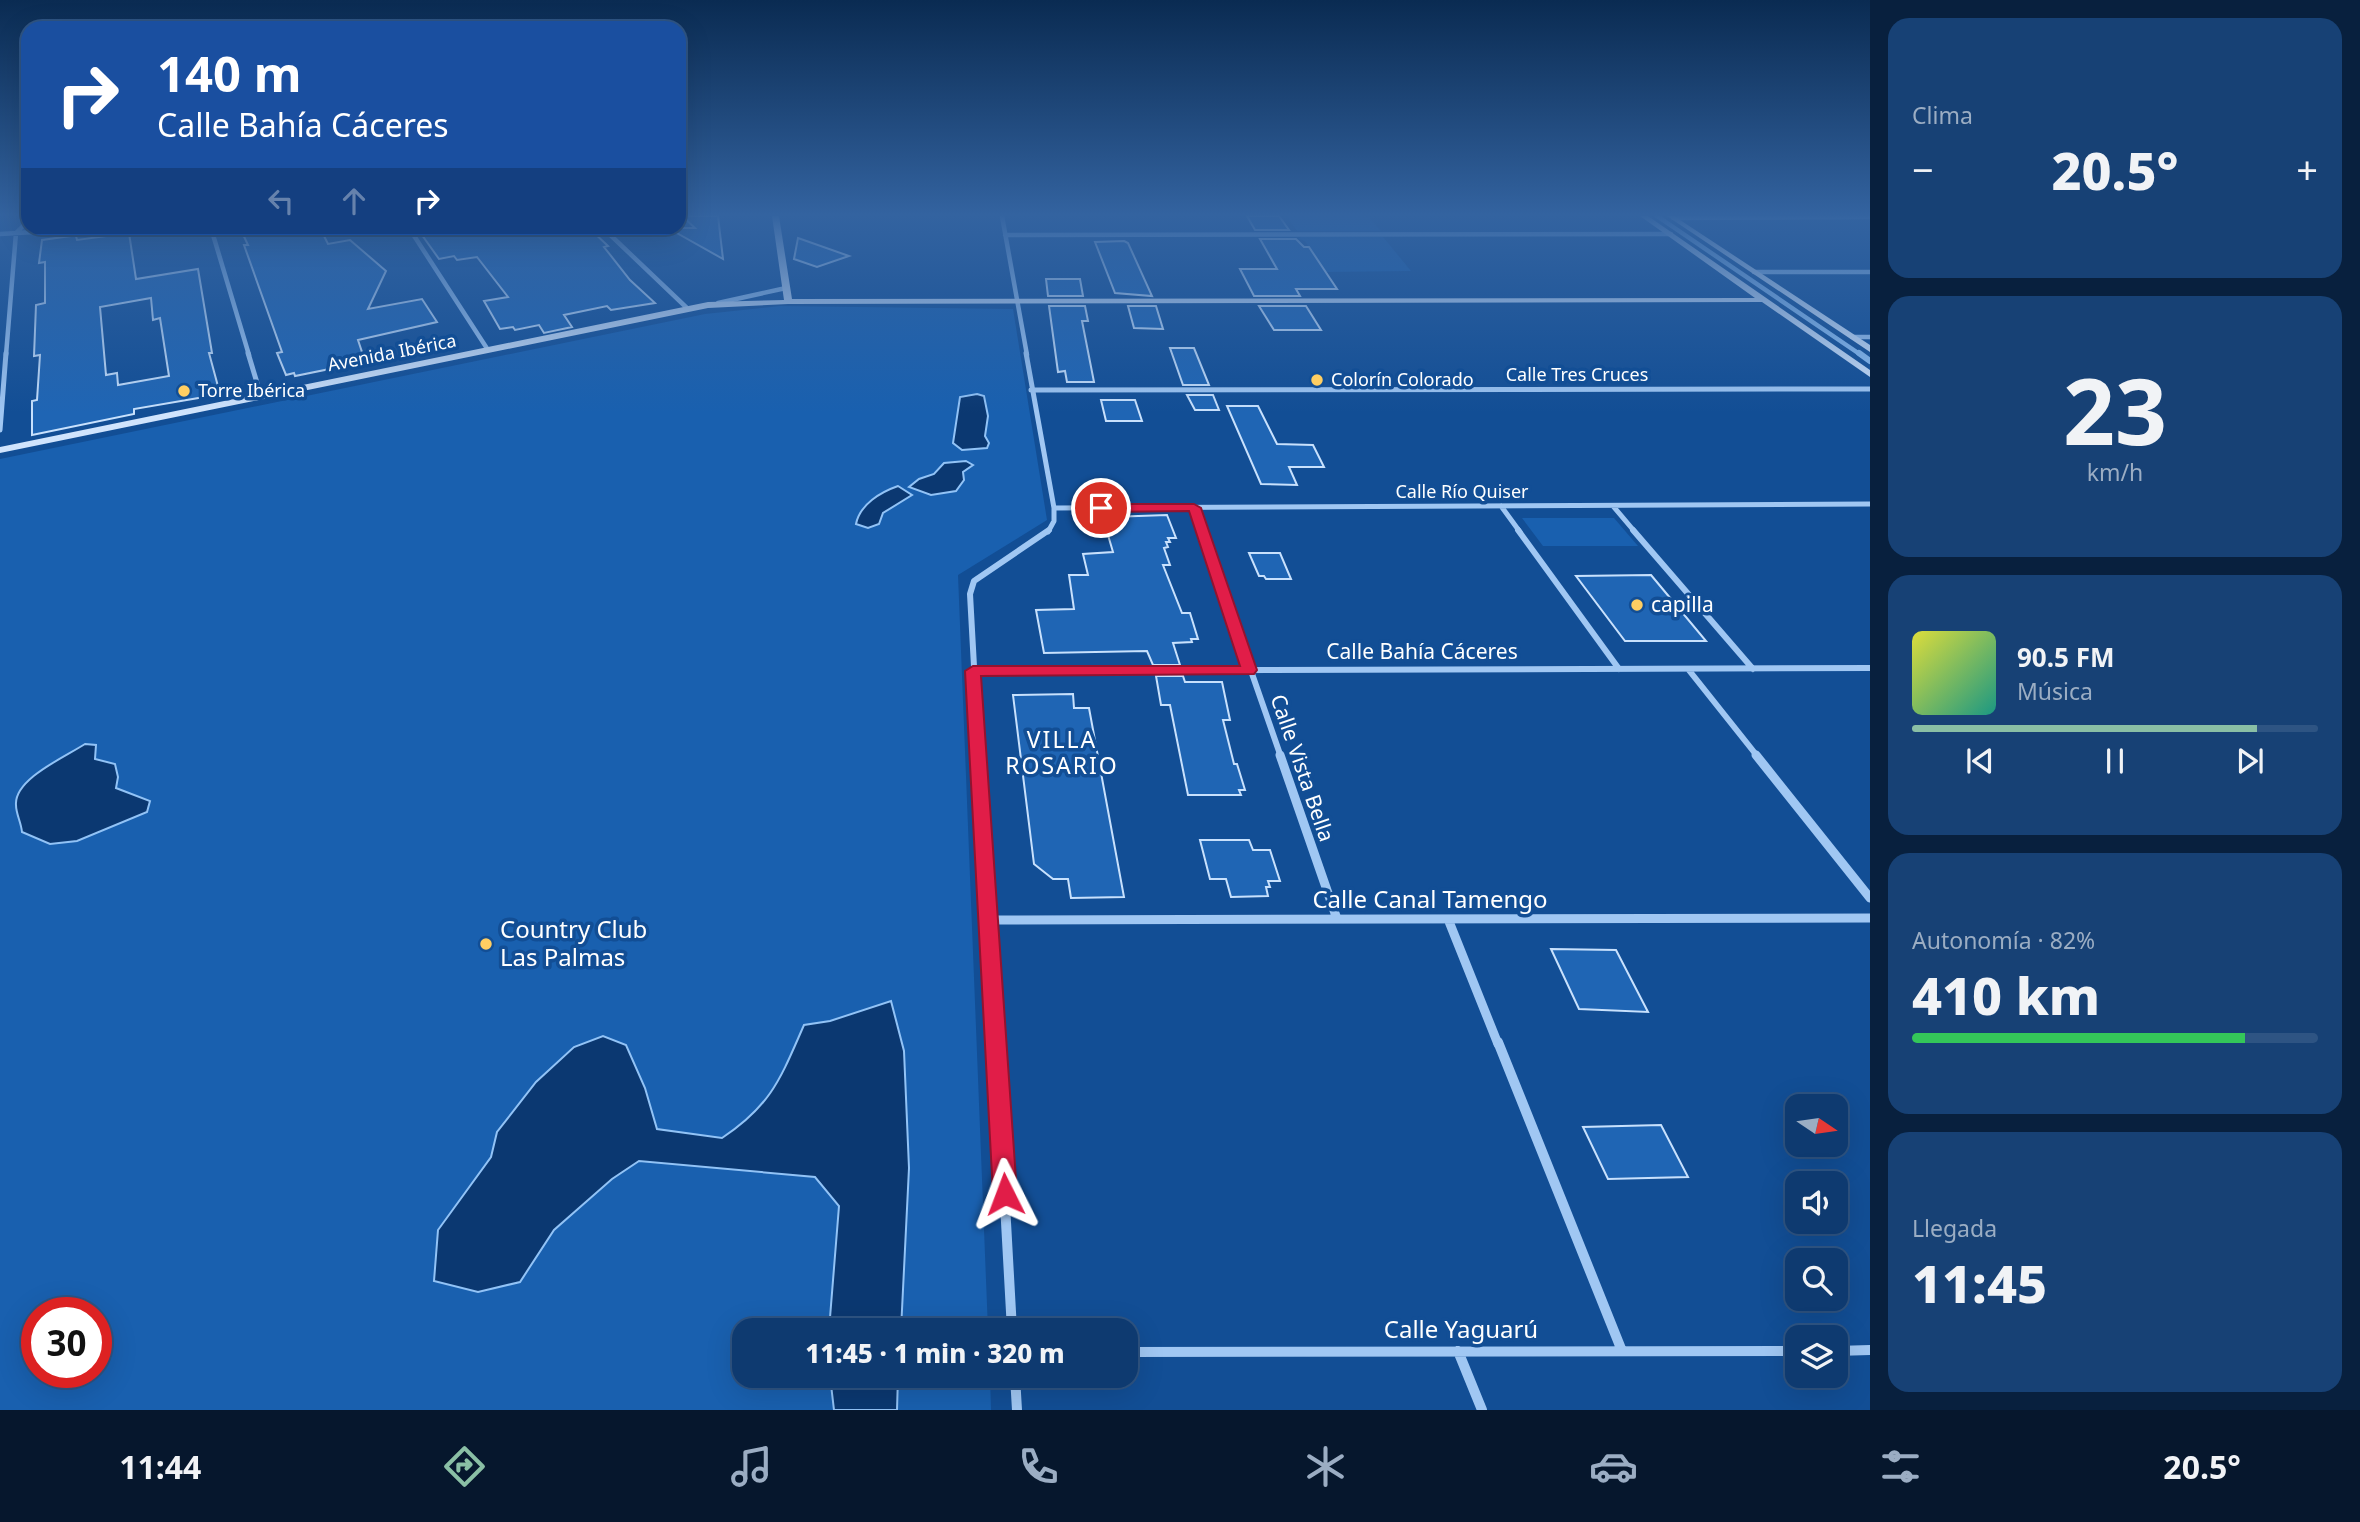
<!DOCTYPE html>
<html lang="es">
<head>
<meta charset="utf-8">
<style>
	body { margin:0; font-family:"Noto Sans",sans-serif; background:#174175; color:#f1f3f6; height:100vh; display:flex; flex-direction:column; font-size:26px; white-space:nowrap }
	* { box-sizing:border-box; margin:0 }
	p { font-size:23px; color:#9badc3 }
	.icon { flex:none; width:38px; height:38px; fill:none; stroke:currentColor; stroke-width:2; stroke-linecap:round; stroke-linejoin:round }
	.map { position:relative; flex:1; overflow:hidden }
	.details { display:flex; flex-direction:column; gap:18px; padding:18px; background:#08203e; width:490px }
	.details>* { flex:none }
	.banner { position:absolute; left:21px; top:21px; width:665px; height:214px; border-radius:21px; box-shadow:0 7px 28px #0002,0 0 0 2px #2e5483; background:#1a4fa0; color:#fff; overflow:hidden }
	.needle { width:46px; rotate:103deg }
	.buttons { position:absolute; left:1785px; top:1094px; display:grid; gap:14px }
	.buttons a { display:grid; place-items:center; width:63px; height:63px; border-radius:14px; background:#0e3a70; box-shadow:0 7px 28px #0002,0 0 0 2px #2e5483; font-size:35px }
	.speed { position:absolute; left:21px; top:1297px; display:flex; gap:14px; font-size:35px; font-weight:700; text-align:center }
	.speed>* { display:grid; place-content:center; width:91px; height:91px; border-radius:50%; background:#0e3a70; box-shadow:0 7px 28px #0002,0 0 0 2px #2e5483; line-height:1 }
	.speed .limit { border:10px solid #d22; background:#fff; color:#111 }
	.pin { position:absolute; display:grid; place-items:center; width:60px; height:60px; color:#fff; margin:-30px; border:4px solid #fff; border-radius:50%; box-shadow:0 2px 7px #0007 }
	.me { position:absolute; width:77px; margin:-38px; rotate:357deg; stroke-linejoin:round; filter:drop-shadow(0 0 5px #0008) }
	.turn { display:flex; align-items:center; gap:24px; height:147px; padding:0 21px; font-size:32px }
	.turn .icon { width:91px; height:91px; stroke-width:2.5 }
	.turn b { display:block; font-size:49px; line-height:60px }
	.lanes { display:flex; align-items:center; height:66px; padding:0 21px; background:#0003; justify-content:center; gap:35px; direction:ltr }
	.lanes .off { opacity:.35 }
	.big { font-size:52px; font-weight:800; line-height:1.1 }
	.details .widget { flex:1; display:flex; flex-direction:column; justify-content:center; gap:10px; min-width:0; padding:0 24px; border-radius:21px; background:#174175 }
	.details .dial { align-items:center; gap:0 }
	.dial b { font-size:91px; line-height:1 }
	.song { display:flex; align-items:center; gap:21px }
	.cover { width:84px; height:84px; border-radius:10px; background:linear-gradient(135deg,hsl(60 70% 55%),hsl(170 70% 35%)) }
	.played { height:7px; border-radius:4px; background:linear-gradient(90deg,#8abfa5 85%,#2e5483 85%) }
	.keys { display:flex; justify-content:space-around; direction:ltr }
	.heat { display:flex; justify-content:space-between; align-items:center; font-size:38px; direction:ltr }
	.charge { height:10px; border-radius:5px; background:linear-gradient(90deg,#34c759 82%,#2e5483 0) }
	.trip { position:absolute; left:732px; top:1318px; width:406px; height:70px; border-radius:21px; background:#0e3a70; box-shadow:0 7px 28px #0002,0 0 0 2px #2e5483; font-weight:800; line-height:70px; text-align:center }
	.dock { display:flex; height:112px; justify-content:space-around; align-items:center; background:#06172d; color:#9badc3 }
	.dock .icon { width:49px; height:49px }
	.dock .active { color:#8abfa5 }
	.dock b { font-size:32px; color:#f1f3f6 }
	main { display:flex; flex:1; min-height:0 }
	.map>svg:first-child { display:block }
</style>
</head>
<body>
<main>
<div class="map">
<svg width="1870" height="1410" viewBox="0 0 1870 1410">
	<rect width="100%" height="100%" fill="#124e95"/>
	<path fill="#1960af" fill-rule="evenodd" d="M1286 216H1368L1381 231H1297Z
		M1302 236 1383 237 1411 271 1325 272 1305 241 1298 239Z
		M780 306 1013 309 1047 520 958 575 988 1330H744V1376H990L991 1410H0V459L705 314ZM37 1312H96V1372H37Z
		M1522 518H1614L1638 546H1543Z"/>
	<path fill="#0b3871" stroke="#92c3f6" stroke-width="2" d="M977 394 984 396 988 416 985 436 989 443 987 448 962 450 953 443 960 397Z
		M966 461 973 465 963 472 964 480 956 491 931 495 909 487 919 479 934 474 944 463Z
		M898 486 912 495 883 513 879 524 868 528 856 524C860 504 881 492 898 486Z
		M85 744 96 745 95 759 115 764 118 777 116 788 150 801 147 812 77 841 50 844 22 832C21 822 16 814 16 805 14 779 65 757 85 744Z
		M891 1001 904 1051 909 1168 901 1330H829L839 1206 815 1177 639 1161 612 1179 554 1230 520 1282 478 1292 434 1281 438 1230 491 1157 497 1132 536 1082 574 1047 603 1036 626 1045 645 1088 657 1129 722 1138C772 1105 781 1077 804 1025L830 1021Z
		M830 1376H898L897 1410H834Z"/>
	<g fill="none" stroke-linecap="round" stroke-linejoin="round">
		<path stroke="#92c3f6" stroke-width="4.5" d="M1657 216 1861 355"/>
		<path stroke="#92c3f6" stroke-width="6" d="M1859 353 1870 361"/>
	</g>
	<path fill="#1f65b4" stroke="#c8e1fd" stroke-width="2" fill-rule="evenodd" d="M682 216H718L723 259 668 228H695Z
		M1247 216H1279L1289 230H1255Z
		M240 228H320L328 244 350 240 386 271 368 309 422 299 437 322 358 340 363 355 354 364 295 376 294 373 286 375 277 353 282 352 244 245H248Z
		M417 228H589L608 246 604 247 630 280 655 303 611 310 607 306 564 315 572 327 544 333 539 325 515 330 513 327 500 329 484 301 508 297 477 257 457 260 454 256 439 259Z
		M129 233 136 279 198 269 212 353H209L219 390 210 396 134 409V414L32 435V401L37 400 40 355 34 356 36 305 45 303V262L39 263 42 240 71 236H76L77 240ZM151 298 153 320 160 318 169 376 118 385 117 373 106 375 100 307Z
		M798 238 849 256 817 267 794 259Z
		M1260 239H1296L1304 247H1309L1337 289H1296L1300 296H1254L1240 269H1277Z
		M1124 241 1128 243 1152 296 1115 293 1095 242Z
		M1046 279H1080L1083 296H1048Z
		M1049 306H1085L1088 321H1082L1094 382H1067L1065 371 1058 372Z
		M1128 306H1156L1163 329 1134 328Z
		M1259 306H1306L1321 330H1274Z
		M1170 348H1194L1209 385H1183Z
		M1187 395H1213L1219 410H1195Z
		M1101 400H1135L1142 421H1106Z
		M1227 406H1258L1277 444 1313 445 1324 467H1289L1297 485 1261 484Z
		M1167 515 1176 538H1168L1170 542H1166L1168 547 1164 548 1170 565H1163L1182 613H1190L1198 639H1191L1192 642 1173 643 1180 665H1153L1147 651 1044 653 1036 610 1074 609 1069 575H1088L1083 554 1113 552 1108 535H1110L1109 531H1114L1110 517Z
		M1249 553H1280L1291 579H1266L1264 576H1259Z
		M1651 575 1706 641H1625L1576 576Z
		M1156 676H1183L1185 682H1222L1230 720H1223L1234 764H1237L1245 790H1239L1241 795H1188L1170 705H1161Z
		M1073 694 1074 708H1089L1124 897 1071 898 1068 879H1053L1034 864 1013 695Z
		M1200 840H1249L1253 850H1270L1280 881H1268L1270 887H1266L1268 896 1231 897 1226 879H1210Z
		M1551 949 1616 950 1648 1012 1579 1009Z
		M1661 1125 1688 1177 1608 1179 1583 1127Z"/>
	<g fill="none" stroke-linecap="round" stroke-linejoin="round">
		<path stroke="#a0c7f3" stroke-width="4.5" d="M1002 216 1027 355
			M1673 218 1870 217
			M211 228 249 355
			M409 228 488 350
			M603 228 688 309
			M0 234 103 228
			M1005 235 1671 234
			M1754 272H1870
			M718 303 786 288
			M1852 337H1870
			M6 355 16 233 28 221"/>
		<path stroke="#a0c7f3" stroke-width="5" d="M248 353 261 396
			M1026 353 1054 508V521L1048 532
			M1031 390 1870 389
			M0 430 6 353
			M1501 506 1520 532
			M1613 506 1635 532
			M1054 508 1870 504
			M1194 508 1202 532"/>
		<path stroke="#a0c7f3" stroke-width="6" d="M1202 530 1281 757
			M1518 530 1619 669
			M1633 530 1753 669
			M1688 669 1758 757
			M973 671 1870 668
			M979 757 970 594 974 581 1049 530"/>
		<path stroke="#a0c7f3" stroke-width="9" d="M979 755 996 1044
			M1280 755 1337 919
			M1756 755 1870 898
			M1448 919 1498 1044
			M989 920 1870 918"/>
		<path stroke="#a0c7f3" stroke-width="10" d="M996 1042 1012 1330
			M1498 1042 1622 1351
			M1458 1351 1482 1410
			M1836 1351 1870 1350
			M1125 1352 1797 1351
			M1015 1376 1017 1410"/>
		<path fill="#d0e4fd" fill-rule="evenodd" d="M772 216H779L792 299 1755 298 1640 216H1648L1870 370V377L1762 302 788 304 708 308 0 453V447L708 302 784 300Z
			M1667 216H1674L1870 345V352Z"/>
	</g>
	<linearGradient id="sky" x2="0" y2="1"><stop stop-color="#0a2b52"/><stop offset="0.52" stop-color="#3363a0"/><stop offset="1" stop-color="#3363a0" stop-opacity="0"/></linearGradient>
	<rect width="1870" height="413" fill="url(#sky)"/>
	<path fill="#e11d48" stroke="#92132f" stroke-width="2" d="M1194 504 1201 508 1257 670 1254 674 981 676 1017 1194 1013 1202 1005 1205 996 1202 993 1194 965 671 973 666H1240L1189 511 1101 512 1095 508 1101 504Z"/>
	<g fill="#ffce62" stroke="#124e95" stroke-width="2.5">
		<circle cx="1317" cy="380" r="7"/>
		<circle cx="184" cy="391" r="7"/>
		<circle cx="1637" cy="605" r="7"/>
		<circle cx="486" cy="944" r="7"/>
	</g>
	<g text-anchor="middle" stroke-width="7" stroke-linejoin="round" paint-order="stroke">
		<g font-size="18" fill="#fff" stroke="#124e95">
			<text transform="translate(392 353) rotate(-11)" y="6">Avenida Ibérica</text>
			<text x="1577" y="381">Calle Tres Cruces</text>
			<text x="1462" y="498">Calle Río Quiser</text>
		</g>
		<g font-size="18" fill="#fff" stroke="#124e95" text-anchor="start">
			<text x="1331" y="386">Colorín Colorado</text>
			<text x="198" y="397">Torre Ibérica</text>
		</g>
		<g font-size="21" fill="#fff" stroke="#124e95" text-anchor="start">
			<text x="1651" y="612">capilla</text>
		</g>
		<g font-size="21" fill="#fff" stroke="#124e95">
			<text x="1422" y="659">Calle Bahía Cáceres</text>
			<text transform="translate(1302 768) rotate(71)" y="7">Calle Vista Bella</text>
		</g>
		<g font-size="23" letter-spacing="2" fill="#fff" stroke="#124e95">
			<text x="1062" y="748">VILLA<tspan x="1062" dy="26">ROSARIO</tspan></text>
		</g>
		<g font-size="24" fill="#fff" stroke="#124e95">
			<text x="1430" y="908">Calle Canal Tamengo</text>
			<text x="1461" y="1338">Calle Yaguarú</text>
		</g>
		<g font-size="24" fill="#fff" stroke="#124e95" text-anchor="start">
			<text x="500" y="938">Country Club<tspan x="500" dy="28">Las Palmas</tspan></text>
		</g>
	</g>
</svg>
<div class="buttons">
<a><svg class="needle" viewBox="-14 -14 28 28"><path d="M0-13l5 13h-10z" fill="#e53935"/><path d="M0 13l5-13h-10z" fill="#9badc3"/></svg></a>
<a><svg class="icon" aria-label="sound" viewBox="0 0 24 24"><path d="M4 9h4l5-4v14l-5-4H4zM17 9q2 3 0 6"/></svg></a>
<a><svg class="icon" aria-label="search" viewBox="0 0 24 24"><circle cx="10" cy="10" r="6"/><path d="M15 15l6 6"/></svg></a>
<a><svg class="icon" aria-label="layers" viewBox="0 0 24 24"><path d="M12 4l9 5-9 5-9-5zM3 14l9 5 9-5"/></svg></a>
</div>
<div class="speed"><div class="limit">30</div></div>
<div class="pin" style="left:1101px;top:508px;background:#d93025"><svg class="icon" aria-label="arrive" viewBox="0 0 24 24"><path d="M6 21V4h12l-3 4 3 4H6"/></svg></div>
<svg class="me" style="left:1005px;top:1194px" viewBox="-20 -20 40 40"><path d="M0-17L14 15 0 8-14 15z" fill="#e11d48" stroke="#fff" stroke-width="4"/></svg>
<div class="trip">11:45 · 1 min · 320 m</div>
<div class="banner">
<div class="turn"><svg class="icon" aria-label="right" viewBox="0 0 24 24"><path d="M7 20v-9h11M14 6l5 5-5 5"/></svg><div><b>140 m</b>Calle Bahía Cáceres</div></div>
<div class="lanes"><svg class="icon off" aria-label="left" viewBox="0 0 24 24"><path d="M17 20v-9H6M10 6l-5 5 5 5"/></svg><svg class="icon off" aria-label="ahead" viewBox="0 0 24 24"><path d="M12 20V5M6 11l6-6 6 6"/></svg><svg class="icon" aria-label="right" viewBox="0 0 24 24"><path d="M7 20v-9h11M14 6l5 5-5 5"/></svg></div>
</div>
</div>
<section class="details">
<div class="widget"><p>Clima</p>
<div class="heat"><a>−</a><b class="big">20.5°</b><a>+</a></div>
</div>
<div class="widget dial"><b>23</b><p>km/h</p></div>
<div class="widget">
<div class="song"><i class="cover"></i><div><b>90.5 FM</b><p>Música</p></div></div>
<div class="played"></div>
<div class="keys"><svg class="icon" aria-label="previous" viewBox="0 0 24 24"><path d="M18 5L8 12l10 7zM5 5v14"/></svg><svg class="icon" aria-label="pause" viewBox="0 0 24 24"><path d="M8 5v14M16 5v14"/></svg><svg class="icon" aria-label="next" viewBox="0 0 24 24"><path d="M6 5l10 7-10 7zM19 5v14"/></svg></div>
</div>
<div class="widget"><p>Autonomía · 82%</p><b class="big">410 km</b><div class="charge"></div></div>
<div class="widget"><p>Llegada</p><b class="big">11:45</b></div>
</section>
</main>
<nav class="dock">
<b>11:44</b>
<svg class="icon active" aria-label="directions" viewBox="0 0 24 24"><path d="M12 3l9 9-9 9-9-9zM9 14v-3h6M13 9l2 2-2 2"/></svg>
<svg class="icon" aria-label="music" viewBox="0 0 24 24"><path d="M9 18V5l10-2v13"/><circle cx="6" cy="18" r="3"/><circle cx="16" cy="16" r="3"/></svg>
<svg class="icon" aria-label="phone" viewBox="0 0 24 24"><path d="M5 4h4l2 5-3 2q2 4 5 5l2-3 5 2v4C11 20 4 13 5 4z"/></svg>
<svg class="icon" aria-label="climate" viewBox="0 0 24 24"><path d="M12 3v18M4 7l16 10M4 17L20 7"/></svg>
<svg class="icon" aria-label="car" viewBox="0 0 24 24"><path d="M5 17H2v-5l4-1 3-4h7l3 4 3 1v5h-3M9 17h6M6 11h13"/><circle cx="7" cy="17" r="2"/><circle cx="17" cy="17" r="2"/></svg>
<svg class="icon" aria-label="filters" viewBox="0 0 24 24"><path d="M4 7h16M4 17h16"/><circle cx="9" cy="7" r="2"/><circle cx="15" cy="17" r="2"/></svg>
<b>20.5°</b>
</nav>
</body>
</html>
